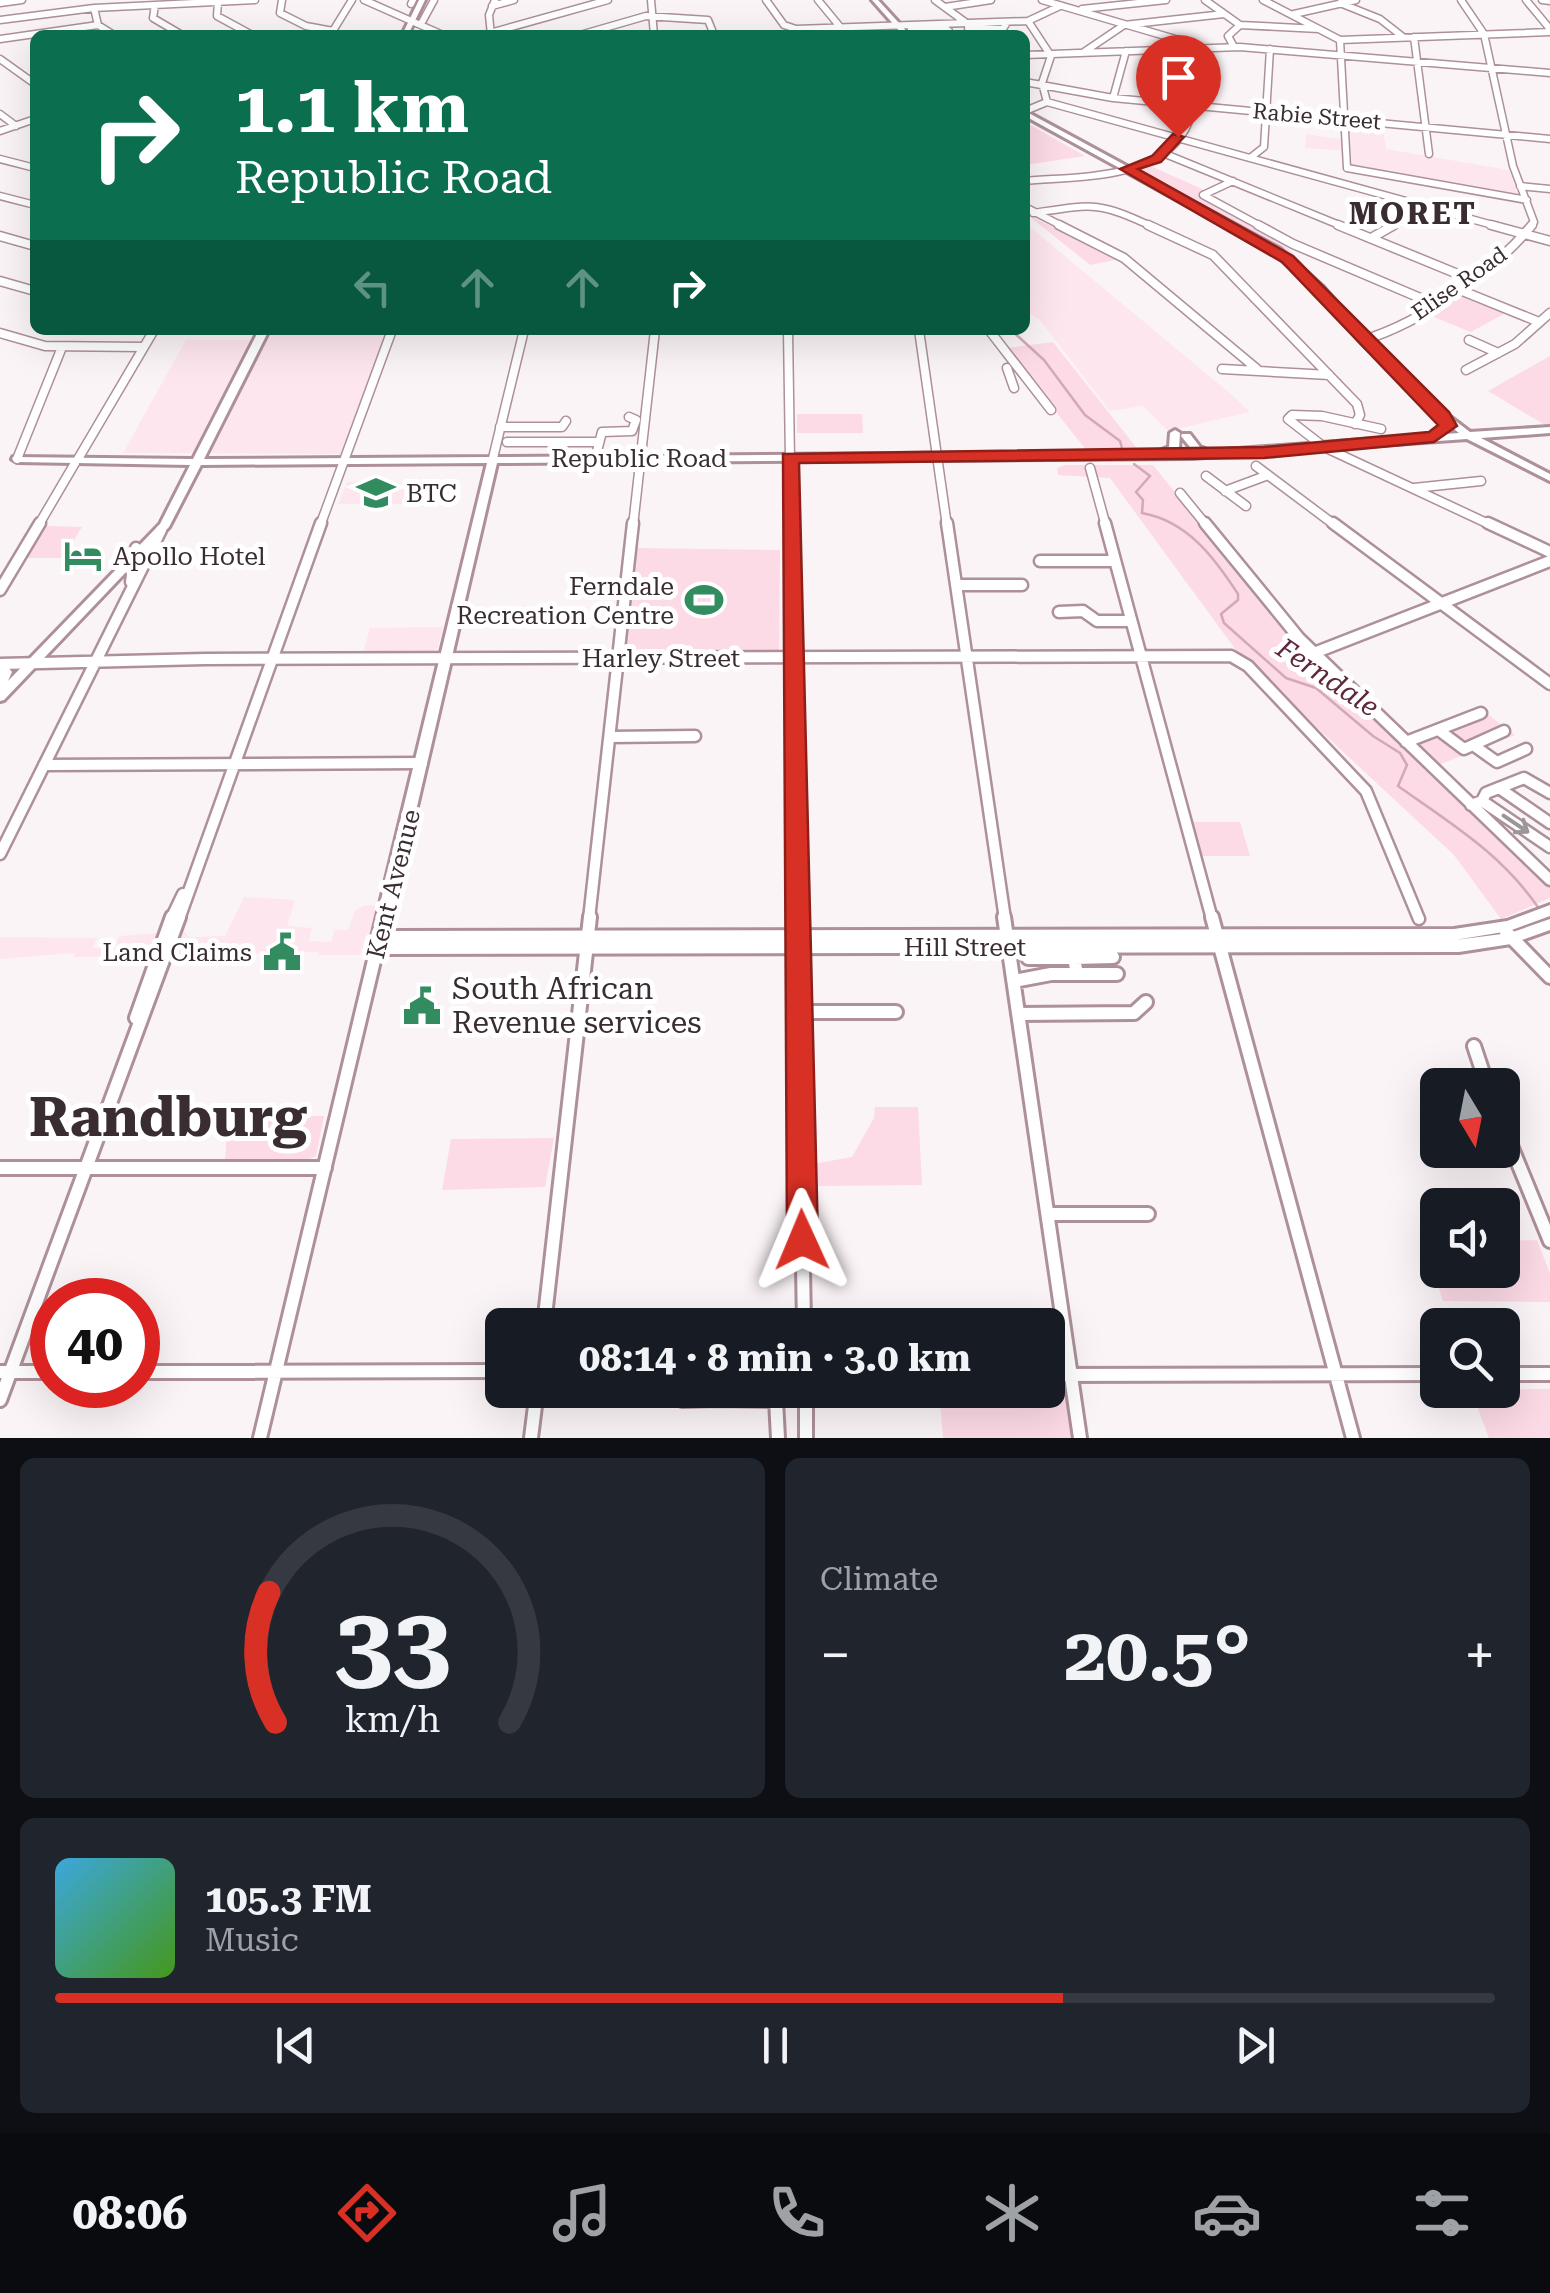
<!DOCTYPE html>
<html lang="en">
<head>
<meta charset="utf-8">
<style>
	body { margin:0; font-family:"Roboto Serif",serif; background:#20242c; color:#f1f3f6; height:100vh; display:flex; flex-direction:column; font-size:38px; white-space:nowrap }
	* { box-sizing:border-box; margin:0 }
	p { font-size:32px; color:#9ea1a6 }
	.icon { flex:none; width:55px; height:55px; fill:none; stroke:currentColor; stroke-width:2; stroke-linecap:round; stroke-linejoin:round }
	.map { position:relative; height:1438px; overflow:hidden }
	.details { display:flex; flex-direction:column; gap:20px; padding:20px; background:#0d0f14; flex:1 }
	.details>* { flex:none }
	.hud { position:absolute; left:30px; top:30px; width:1000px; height:305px; border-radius:15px; box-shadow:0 10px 40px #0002; background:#0b6e4f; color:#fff; overflow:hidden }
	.needle { width:65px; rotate:170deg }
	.controls { position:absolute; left:1420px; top:1068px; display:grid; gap:20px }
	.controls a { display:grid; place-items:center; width:100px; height:100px; border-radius:15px; background:#171b24; box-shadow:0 10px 40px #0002; font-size:50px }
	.speed { position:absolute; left:30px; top:1278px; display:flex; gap:20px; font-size:50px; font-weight:700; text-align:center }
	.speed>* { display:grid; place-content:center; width:130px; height:130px; border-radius:50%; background:#171b24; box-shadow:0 10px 40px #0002; line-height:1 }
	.speed .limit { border:15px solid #d22; background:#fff; color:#111 }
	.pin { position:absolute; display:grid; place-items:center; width:85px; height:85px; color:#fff; margin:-102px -42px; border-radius:50% 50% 50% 0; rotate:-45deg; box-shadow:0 0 10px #0007 }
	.pin .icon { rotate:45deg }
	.me { position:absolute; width:110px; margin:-55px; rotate:359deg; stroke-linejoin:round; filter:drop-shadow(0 0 8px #0008) }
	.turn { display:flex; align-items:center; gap:35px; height:210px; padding:0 40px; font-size:45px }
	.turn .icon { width:130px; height:130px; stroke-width:2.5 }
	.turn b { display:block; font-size:70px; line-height:85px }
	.lanes { display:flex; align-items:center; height:95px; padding:0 40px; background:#0003; justify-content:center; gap:50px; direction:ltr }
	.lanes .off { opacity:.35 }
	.big { font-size:75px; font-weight:700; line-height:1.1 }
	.details .widget { flex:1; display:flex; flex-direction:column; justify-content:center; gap:15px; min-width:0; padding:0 35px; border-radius:15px; background:#20242c }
	.details .dial { align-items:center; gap:0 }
	.dial svg { height:260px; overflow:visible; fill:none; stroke:#363941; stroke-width:7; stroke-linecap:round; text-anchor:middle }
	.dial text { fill:#f1f3f6; stroke:none }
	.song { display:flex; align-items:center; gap:30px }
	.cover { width:120px; height:120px; border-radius:15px; background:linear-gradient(135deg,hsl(200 70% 55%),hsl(100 70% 35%)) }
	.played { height:10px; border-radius:5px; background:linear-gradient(90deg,#d93025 70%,#363941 70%) }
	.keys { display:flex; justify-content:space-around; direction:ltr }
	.heat { display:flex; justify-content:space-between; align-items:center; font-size:55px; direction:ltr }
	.details .tiles { flex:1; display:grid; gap:20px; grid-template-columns:1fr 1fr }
	.widget:last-child { grid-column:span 2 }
	.trip { position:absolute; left:485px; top:1308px; width:580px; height:100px; border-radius:15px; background:#171b24; box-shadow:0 10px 40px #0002; font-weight:700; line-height:100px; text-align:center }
	.tabs { display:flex; height:160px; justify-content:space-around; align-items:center; background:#090b0e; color:#9ea1a6 }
	.tabs .icon { width:70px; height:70px }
	.tabs .current { color:#d93025 }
	.tabs b { font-size:45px; color:#f1f3f6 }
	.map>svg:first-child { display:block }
</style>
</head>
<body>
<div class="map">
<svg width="1550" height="1438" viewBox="0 0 1550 1438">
	<rect width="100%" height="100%" fill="#fbf4f7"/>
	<path fill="#fee6ee" d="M1348 121 1382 124 1386 149 1509 170 1519 198 1350 166 1349 151 1305 148 1306 134 1350 141Z
		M1025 223 1232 395 1250 412 1168 431 1143 406 1110 411 1039 319 1025 311Z
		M266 330H387L341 454 123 453 186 340H261Z
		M347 482 413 483 405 504H338Z
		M443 627 438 648 429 653H363L370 628Z
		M244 897 295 900 287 926 312 928 309 941 331 942 335 930H348L355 911 363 906 381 905 369 955H318V952L74 957V953L0 959V937L97 938 93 948 114 947 120 936 184 931 189 937 225 936Z"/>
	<path fill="#fcdae6" d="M1025 122 1085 156 1025 165Z
		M1146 164 1202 189 1208 199 1282 243 1305 265 1139 170Z
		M1029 216 1114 255 1120 259 1090 265Z
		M1458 293 1507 312 1471 332 1424 313Z
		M1053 342 1139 451H1087L1005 348Z
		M1550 356V428L1488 391Z
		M797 414H862L863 433H797Z
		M1065 465H1153L1310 659 1550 887V898L1501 919 1454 855 1241 657 1110 478 1058 475 1057 468Z
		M47 526 82 527 63 558H27Z
		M633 548 780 550 779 651 623 652Z
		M1478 707 1515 735 1438 765 1406 734Z
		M1193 822H1240L1250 856H1201Z
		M875 1107H918L922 1185 816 1186 813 1164 852 1157 874 1118Z
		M228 1116H324L316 1156 303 1162H225Z
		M554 1138 545 1187 442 1190 451 1139Z
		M1537 1240 1550 1274V1302L1443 1301 1424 1243 1437 1242 1438 1270H1502L1503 1241Z
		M1048 1381H1066L1075 1438H943L939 1390H1048Z
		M1550 1389V1438H1489L1471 1390Z"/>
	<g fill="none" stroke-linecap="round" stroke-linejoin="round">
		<path stroke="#d3a8b7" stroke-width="2.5" d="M1011 330 1044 360 1085 415 1120 441 1123 452
			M1134 464 1150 476 1136 492 1143 500 1142 513C1187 521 1214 557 1238 594V600L1221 614 1224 623 1286 678 1316 688 1373 736 1400 753 1407 765 1398 786C1453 825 1502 854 1540 910"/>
		<g stroke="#ad909a" stroke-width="9">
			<path id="minor-far3" d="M282 0 280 13 306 26 333 31
				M364 0 443 35
				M651 0 654 35
				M766 0 784 25 796 29 1028 21 1060 6
				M818 0 841 28
				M935 0 965 22
				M1205 0 1240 25 1228 36 1234 47
				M1263 0 1340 40
				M1461 0 1484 34 1513 166 1534 222 1530 227
				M1526 0 1550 29
				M1542 0 1550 1
				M218 2 217 16 252 35
				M0 3 22 0
				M1340 3 1380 19 1403 37
				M411 4 413 0
				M155 5 153 18 182 35
				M492 6 514 0
				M945 7 991 0
				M94 8 98 25 114 35
				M1082 9 1166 0
				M1294 14 1356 0
				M0 20 94 8 255 0
				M421 24 434 0
				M1240 25 1319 29
				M944 27 949 31 916 33 911 29Z
				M968 28 1003 29 1006 24
				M490 33 608 0
				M331 34 352 0
				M491 35 489 15 495 0
				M580 35 646 16 708 20 714 35
				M1414 37 1429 154
				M0 39 98 25
				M1340 40 1550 32
				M1340 40 1347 168
				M1084 52 1124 25 1224 14
				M1025 55 1240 47 1550 73
				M0 59 35 84
				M1025 82 1113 98 1550 139
				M1113 98 1126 51
				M1047 102 1500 227
				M1025 111 1047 102 1042 83 1051 56 1028 21
				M0 114 16 126
				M0 131 35 119
				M1163 153 1344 227
				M1250 158 1264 147 1270 49
				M0 159 35 168
				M1347 168 1527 200
				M1025 181C1076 176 1156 181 1185 130 1197 108 1195 76 1198 52L1189 43 1042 0
				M1233 181 1203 195 1262 227
				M1520 186 1550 189
				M0 196 35 205
				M1025 207 1064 227
				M1033 213C1093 204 1097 201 1153 227
				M1390 227 1424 207"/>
		</g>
		<g stroke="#ad909a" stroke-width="11">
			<path id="minor-far2" d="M1059 225 1124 258 1257 369
				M1148 225 1213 255 1357 404 1360 415 1355 424
				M1258 225 1293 244 1432 303
				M1338 225 1470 279
				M1491 225 1550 241
				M0 236 35 246
				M1373 237 1394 225
				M0 281 35 291
				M1455 288 1539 322
				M788 330 791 526
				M919 330 947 526
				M989 330 1051 410
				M0 333 45 346 143 347
				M1364 340C1424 321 1492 273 1532 225
				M1469 340 1498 353
				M1007 368 1014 388
				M1222 369 1329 375
				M1466 370 1515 344 1550 313
				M500 427H562L566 421
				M1381 429 1322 416 1292 415 1288 419 1324 447 1493 526
				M507 442H599
				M597 451 602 432 632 431 636 420 629 417
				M493 458 524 330
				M17 459 62 347
				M78 459 154 330
				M1256 466 1336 526
				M1090 468 1106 526
				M1206 476 1246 506
				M1414 488 1481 481
				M1225 491 1268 475
				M1180 493 1207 526
				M38 526 75 463
				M320 526 392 330
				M633 526 655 330"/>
		</g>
		<g stroke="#ad909a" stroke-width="15">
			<path id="minor-far1" d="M791 523 797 919
				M947 523 1005 919
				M1105 523 1212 919
				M1205 523 1299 638 1550 880
				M1333 523 1550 684
				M1488 523 1550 552
				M1040 561H1114
				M131 582 136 548
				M958 585H1022
				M0 590 40 523
				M1059 612 1083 611 1097 621H1131
				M1314 653 1550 561
				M0 664 205 659 1231 656 1248 666 1366 791 1419 919
				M1440 731 1464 749 1504 731
				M610 737 695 736
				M1406 742 1481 713
				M1473 745 1497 762 1526 749
				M44 765 422 763
				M1499 788 1550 823
				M1482 801 1550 847
				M1471 805 1482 801 1486 793 1524 778 1550 793
				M0 854 161 530
				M171 919 183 894
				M179 919 321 523
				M589 919 633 523"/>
		</g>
		<g stroke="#ad909a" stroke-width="18">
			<path id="minor" d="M797 917 804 1325
				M1004 917 1080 1438
				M1212 917 1353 1438
				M1506 932 1550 977
				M1028 958H1074L1077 974
				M1074 958 1113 957
				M1014 981 1051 974H1117
				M799 1012H896
				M1018 1014 1134 1013 1146 1002
				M136 1018 172 917
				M1474 1046 1487 1085
				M1502 1124 1550 1241
				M0 1168H325
				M1048 1214H1148
				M544 1325 590 917
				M0 1372H52
				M138 1372 502 1371
				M1502 1374H1550
				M1048 1375 1438 1374
				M716 1390V1399L776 1400 778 1438
				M806 1390V1438
				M0 1400 179 917
				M682 1400 716 1399
				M260 1438 377 948
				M531 1438 537 1390"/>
		</g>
		<g stroke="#ad909a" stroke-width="6">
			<path id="major" d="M419 0H425L408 35H402Z
				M872 0H878L910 35H903Z
				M1025 111 1280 249 1323 287 1367 338 1445 413 1470 432 1550 427V433L1481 438 1550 474V481L1467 439 1192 458 497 463 388 931 1454 929 1507 921 1550 905V916L1509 931 1455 940 1510 933 1550 919V930L1511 944 1459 952 377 954 372 952 370 948 372 937 487 463 201 465 169 527 4 700 0 701V661L4 662 12 672 8 681 160 524 190 465 17 462 12 459 13 457 193 459 259 330H269L204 459 489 457 493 455 497 457 1157 452 1169 447 1170 433 1175 430 1180 433 1179 449 1175 452H1194L1181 436 1182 434H1190L1200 447 1210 451 1459 433 1439 417 1361 342 1317 291 1274 253 1025 116Z"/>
		</g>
		<use href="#minor-far3" stroke="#fff" stroke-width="6"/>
		<use href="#minor-far2" stroke="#fff" stroke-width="8"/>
		<use href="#minor-far1" stroke="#fff" stroke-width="10"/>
		<use href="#minor" stroke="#fff" stroke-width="12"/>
		<use href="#major" fill="#fff" fill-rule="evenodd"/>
	</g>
	<defs><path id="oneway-shaft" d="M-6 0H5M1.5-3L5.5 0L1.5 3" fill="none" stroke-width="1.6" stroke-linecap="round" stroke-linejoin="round" transform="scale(2.5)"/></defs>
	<use stroke="#9c9698" href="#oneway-shaft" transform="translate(1516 824) rotate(34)"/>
	<path fill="#d93025" stroke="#8d1f18" stroke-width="2.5" d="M1173 134 1184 137 1161 162 1138 169 1293 256 1449 412 1457 426 1434 442 1264 458 799 463 818 1240 813 1250 802 1254 792 1250 787 1240 783 454 1264 447 1429 432 1438 425 1282 262 1120 169 1152 156Z"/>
	<defs>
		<g id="university-bare" transform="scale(3)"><path d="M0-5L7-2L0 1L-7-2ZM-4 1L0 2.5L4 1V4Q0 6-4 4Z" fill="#338b60" stroke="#fff" stroke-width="2.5" paint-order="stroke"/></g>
		<g id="hotel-bare" transform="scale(3)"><path d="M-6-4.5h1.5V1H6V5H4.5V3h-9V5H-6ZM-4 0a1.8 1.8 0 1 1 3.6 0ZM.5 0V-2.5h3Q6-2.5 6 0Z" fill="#338b60" stroke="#fff" stroke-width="2.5" paint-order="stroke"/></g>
		<g id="stadium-bare" transform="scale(3)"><path d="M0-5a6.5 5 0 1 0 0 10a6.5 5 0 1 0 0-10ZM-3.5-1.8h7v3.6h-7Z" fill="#338b60" stroke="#fff" stroke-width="2.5" paint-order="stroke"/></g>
		<g id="civic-bare" transform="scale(3)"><path d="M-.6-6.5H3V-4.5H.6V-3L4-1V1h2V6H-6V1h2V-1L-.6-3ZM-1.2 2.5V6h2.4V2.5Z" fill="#338b60" stroke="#fff" stroke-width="2.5" paint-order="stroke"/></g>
	</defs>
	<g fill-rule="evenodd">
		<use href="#university-bare" x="376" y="493"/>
		<use href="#hotel-bare" x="83" y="556"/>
		<use href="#stadium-bare" x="704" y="600"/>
		<use href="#civic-bare" x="282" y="952"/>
		<use href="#civic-bare" x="422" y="1006"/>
	</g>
	<g text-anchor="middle" stroke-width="10" stroke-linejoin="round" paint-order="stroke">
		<g font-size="22" fill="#392d31" stroke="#fff">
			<text transform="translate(1317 116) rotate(5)" y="8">Rabie Street</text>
			<text transform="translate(1459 283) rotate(-35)" y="8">Elise Road</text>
		</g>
		<g font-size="25" fill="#392d31" stroke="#fff">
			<text x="639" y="467">Republic Road</text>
			<text x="661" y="667">Harley Street</text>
			<text transform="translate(393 884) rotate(-76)" y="9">Kent Avenue</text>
			<text x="965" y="956">Hill Street</text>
		</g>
		<g font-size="25" fill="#392d31" stroke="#fff" text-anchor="start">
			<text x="406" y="502">BTC</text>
			<text x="113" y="565">Apollo Hotel</text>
			<text x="674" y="595" text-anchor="end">Ferndale<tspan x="674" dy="29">Recreation Centre</tspan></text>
			<text x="252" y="961" text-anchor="end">Land Claims</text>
		</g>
		<g font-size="28" font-style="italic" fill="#5d273e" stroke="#fff">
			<text transform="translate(1328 677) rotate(34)" y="10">Ferndale</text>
		</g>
		<g font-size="30" font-weight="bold" letter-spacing="2.5" fill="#392d31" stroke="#fff">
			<text x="1413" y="224">MORET</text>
		</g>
		<g font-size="30" fill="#392d31" stroke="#fff" text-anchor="start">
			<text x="452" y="999">South African<tspan x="452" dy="34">Revenue services</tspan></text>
		</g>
		<g font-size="55" font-weight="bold" fill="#392d31" stroke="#fff">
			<text x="168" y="1136">Randburg</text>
		</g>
	</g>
</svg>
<div class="controls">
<a><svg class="needle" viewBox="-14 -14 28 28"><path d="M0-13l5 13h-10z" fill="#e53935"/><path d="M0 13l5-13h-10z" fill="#9ea1a6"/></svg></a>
<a><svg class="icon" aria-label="sound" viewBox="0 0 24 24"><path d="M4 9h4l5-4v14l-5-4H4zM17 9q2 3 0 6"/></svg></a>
<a><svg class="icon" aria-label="search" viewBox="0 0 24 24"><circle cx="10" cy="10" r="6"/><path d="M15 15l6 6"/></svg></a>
</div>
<div class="speed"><div class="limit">40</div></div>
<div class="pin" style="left:1178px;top:137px;background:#d93025"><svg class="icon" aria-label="arrive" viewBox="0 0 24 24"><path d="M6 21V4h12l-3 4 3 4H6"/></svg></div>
<svg class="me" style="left:802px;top:1240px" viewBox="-20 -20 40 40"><path d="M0-17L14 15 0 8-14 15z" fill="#d93025" stroke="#fff" stroke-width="4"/></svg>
<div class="trip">08:14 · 8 min · 3.0 km</div>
<div class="hud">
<div class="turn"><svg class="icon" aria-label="right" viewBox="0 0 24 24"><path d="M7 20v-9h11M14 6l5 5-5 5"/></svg><div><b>1.1 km</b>Republic Road</div></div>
<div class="lanes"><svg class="icon off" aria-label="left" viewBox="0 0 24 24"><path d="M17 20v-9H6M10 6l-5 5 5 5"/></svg><svg class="icon off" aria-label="ahead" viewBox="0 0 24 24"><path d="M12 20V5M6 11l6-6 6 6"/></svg><svg class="icon off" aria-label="ahead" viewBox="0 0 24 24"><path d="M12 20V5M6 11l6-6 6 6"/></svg><svg class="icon" aria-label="right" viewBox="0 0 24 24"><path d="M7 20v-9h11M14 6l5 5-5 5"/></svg></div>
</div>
</div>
<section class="details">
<div class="tiles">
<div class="widget dial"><svg viewBox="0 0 100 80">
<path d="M14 69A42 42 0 1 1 86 69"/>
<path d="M14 69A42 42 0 0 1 12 29" stroke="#d93025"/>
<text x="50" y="56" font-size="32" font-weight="700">33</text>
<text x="50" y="72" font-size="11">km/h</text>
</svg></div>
<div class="widget"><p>Climate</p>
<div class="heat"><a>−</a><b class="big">20.5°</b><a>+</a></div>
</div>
<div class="widget">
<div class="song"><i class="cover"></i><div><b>105.3 FM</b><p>Music</p></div></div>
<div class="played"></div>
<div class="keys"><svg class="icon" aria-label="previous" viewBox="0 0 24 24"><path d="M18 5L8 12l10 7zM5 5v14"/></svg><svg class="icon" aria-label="pause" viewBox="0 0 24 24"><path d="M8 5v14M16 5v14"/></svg><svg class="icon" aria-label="next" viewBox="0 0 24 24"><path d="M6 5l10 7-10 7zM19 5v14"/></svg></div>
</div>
</div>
</section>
<nav class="tabs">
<b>08:06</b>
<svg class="icon current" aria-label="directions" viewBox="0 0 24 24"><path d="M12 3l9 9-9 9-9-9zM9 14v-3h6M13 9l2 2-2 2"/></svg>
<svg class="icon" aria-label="music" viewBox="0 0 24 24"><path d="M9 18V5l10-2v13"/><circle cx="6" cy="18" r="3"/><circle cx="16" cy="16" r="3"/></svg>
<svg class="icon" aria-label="phone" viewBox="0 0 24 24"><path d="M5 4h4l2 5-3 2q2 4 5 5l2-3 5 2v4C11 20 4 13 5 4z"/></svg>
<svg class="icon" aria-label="climate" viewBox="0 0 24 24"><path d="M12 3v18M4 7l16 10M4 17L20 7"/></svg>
<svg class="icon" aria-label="car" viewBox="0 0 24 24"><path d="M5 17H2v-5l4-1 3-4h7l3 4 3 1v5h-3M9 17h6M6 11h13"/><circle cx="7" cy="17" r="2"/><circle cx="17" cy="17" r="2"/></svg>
<svg class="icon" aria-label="filters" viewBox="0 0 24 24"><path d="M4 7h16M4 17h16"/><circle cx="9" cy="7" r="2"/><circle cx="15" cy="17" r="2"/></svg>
</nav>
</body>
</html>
